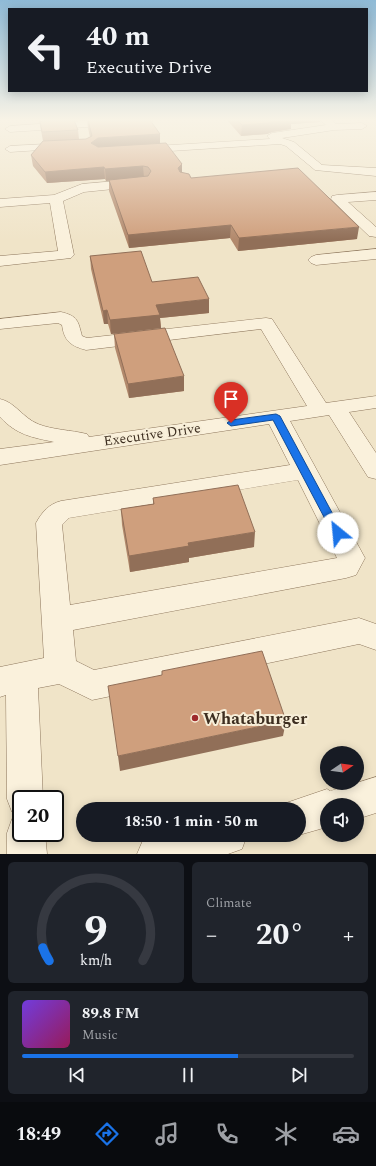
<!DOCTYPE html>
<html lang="en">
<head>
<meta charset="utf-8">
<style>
	body { margin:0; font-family:Spectral,serif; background:#20242c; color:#f1f3f6; height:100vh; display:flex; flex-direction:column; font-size:15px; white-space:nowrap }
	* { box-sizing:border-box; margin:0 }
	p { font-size:13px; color:#9ea1a6 }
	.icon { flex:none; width:22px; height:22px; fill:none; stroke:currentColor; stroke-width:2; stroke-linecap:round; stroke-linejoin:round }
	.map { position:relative; height:854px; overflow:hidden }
	.side { display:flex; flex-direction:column; gap:8px; padding:8px; background:#0d0f14; flex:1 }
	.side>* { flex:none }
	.guide { position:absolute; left:8px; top:8px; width:360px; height:84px; border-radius:0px; box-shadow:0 2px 10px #0003; background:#171b24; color:#f1f3f6; overflow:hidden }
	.needle { width:26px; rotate:77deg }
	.buttons { position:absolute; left:320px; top:746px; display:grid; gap:8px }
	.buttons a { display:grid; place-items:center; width:44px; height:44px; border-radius:50%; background:#171b24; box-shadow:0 2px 10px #0003; font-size:20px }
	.speed { position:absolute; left:12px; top:790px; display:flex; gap:8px; font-size:20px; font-weight:700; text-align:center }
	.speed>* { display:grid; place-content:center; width:52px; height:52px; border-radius:50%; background:#171b24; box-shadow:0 2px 10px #0003; line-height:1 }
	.speed .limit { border:2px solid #111; border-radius:6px; background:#fff; color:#111 }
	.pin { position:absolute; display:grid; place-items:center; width:34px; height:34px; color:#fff; margin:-41px -17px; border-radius:50% 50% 50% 0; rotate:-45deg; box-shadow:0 0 4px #0007 }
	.pin .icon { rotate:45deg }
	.me { position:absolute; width:44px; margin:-22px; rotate:332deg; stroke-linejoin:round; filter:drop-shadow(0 0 3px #0008) }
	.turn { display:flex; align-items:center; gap:14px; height:84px; padding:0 12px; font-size:18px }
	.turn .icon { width:52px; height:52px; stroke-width:2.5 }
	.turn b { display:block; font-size:28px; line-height:34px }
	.big { font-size:30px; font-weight:700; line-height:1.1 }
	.side .widget { flex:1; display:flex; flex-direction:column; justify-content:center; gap:6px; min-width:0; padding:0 14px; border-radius:6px; background:#20242c }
	.side .dial { align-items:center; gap:0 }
	.dial svg { height:104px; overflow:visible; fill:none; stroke:#363941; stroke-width:7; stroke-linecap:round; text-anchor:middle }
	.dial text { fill:#f1f3f6; stroke:none }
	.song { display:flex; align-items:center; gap:12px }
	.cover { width:48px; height:48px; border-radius:6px; background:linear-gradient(135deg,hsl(260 70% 55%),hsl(330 70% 35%)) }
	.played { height:4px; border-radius:2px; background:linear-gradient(90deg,#1a73e8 65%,#363941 65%) }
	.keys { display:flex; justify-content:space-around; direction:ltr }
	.heat { display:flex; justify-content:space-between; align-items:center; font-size:22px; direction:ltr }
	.side .tiles { flex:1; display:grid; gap:8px; grid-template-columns:1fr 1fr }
	.widget:last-child { grid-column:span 2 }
	.trip { position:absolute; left:76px; top:802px; width:230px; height:40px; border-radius:20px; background:#171b24; box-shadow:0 2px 10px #0003; font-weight:700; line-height:40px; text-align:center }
	.dock { display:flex; height:64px; justify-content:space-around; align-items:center; background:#090b0e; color:#9ea1a6 }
	.dock .icon { width:28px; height:28px }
	.dock .active { color:#1a73e8 }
	.dock b { font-size:18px; color:#f1f3f6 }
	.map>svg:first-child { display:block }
</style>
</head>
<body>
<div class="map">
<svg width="376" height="854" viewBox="0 0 376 854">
	<rect width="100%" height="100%" fill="#f0e4c8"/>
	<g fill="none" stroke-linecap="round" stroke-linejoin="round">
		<g stroke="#8d765c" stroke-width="1">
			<path id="minor" d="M97 120H154L149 123 10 132 5 129 10 126Z
				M320 120H332L336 124 362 123 367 126 362 129 334 130 282 138 294 142 322 165 376 168V176L315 170 286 146 280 144 139 153 134 150 139 147 270 139 267 136 272 133 326 125Z
				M67 143 71 144 72 146 71 148 10 152 5 149 10 146Z
				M139 179 143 180 145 183 143 186 84 192 63 201 74 255 71 258 0 266V256L58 251 50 203 0 207V199L54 195 82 184Z
				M376 192V200L348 202 376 227V237L369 236 331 199 332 196 337 195Z
				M376 249V259L316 265 311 263 308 260 311 257 316 255Z
				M61 312C78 316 78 321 82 336L87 338 266 318 272 319 326 403 376 396V408L349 412 376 453V479L368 477 329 415 290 421 365 558 356 575 346 578 73 630 76 661 94 670 359 618 376 624V650L359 644 92 700 59 684 38 688 43 799H21V816L12 812 7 799 6 695 0 697V667L44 658 36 523C42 512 49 504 61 501L290 465 269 424 0 465V449L54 442C31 437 17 435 0 417V399C15 402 23 418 38 424 53 430 71 430 87 434L89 437 307 406 261 329 86 350C71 346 64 341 62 325L58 323 0 329V319ZM298 480 337 558 70 605 62 525 69 518Z
				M376 777V813L357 819V805H327V827L299 835V809H283L286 803 327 789 330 791Z
				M21 816V833H45L47 854H7V833L12 819Z
				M156 835H247L242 849 228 854H137L143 840Z"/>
		</g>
		<use href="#minor" fill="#faf1dc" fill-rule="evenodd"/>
	</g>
	<path fill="#b2896c" d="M39 120H74L78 130 79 139H86L90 137 88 128 87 120H150L160 134V143L182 164V173L191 178 357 239 238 251 230 238 129 248 109 191V180L106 181 105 179 47 183 33 166 31 155 43 141Z
		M227 120H320V122L291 124V129L272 132 267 134 241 136Z
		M90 256 152 282 209 313 160 318 161 328 111 334 108 324H104L91 269Z
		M114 334 184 391 129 398 115 348Z
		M153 498 254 547 189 558V562L130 572 122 525 121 509 153 504Z"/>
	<path fill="#916f58" d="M277 120H320V122L291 124V129L272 132 267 134 241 136 242 125Z
		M160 134V145L99 148 91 143 98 138Z
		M182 164V175L178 179V168Z
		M143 166 144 178 106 181 105 169Z
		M104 167 105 179 47 183 45 172Z
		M231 225 230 238 129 248 128 235Z
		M359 227 357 239 238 251 239 238Z
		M209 299V313L160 318 161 328 111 334 110 320 156 305Z
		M107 310 108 324H104L103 311Z
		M184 376V391L129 398 128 384Z
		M255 532 254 547 189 558V562L130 572 129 556 188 543Z
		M286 721 283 736 120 771 118 756Z"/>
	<path fill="#cf9f7d" stroke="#916f58" d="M52 120H74L78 130 42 132 40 121Z
		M88 120H150L160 134 98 138 91 143 98 147 166 143 182 164 178 168 180 172 189 174 191 178 298 168 359 227 239 238 231 225 128 235 109 180 148 176 151 171 148 167 143 166 105 169 104 167 45 172 31 155 43 141 86 139 92 136Z
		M237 120H277L273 121 268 123 242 125Z
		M141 251 152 282 198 277 209 299 156 305 160 315 110 320 107 310 103 311 90 256Z
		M165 328 184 376 128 384 114 334Z
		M238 485 255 532 188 543 189 546 129 556 121 509 154 504 153 498Z
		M262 651 286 721 118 756 108 686 162 675V671Z"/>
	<linearGradient id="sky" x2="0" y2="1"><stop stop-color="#8fbad6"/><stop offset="0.5" stop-color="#f8f3e6"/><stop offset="1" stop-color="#f8f3e6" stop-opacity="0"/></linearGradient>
	<rect width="376" height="240" fill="url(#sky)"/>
	<path fill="#1a73e8" stroke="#114b97" d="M276 414 280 416 343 533 342 536H334L273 420 231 426 227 423 231 420Z"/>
	<circle fill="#9e2a2b" stroke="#f7eed8" stroke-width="1.5" cx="195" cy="718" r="4"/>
	<g text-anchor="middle" stroke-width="4" stroke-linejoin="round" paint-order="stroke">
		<g font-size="14" fill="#3d2e20" stroke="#f7eed8">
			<text transform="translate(152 434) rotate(-8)" y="5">Executive Drive</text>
		</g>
		<g font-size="17" font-weight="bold" fill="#3d2e20" stroke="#f7eed8" text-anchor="start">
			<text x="203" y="724">Whataburger</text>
		</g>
	</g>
</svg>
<div class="buttons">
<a><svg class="needle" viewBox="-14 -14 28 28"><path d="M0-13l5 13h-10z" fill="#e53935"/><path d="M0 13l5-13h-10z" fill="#9ea1a6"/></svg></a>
<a><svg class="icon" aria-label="sound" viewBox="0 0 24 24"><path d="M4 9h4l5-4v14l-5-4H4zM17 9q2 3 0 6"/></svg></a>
</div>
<div class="speed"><div class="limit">20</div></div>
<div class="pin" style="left:231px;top:423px;background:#d93025"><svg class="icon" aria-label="arrive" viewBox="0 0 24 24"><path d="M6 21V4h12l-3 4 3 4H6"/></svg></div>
<svg class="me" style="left:338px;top:533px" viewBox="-20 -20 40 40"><circle r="19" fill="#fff"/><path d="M0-13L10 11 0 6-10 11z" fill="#1a73e8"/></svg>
<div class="trip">18:50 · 1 min · 50 m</div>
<div class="guide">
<div class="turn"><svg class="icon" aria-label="left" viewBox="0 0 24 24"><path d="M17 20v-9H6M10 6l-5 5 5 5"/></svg><div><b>40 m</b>Executive Drive</div></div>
</div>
</div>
<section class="side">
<div class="tiles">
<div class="widget dial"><svg viewBox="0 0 100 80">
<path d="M14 69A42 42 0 1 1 86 69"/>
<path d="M14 69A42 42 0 0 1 9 59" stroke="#1a73e8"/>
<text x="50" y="56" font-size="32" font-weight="700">9</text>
<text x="50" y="72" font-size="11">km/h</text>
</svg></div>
<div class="widget"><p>Climate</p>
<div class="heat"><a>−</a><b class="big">20°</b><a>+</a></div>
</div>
<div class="widget">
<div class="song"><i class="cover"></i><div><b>89.8 FM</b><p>Music</p></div></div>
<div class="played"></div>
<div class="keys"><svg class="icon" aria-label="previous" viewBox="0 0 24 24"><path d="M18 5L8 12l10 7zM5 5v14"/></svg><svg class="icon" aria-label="pause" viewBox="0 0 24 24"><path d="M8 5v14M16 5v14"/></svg><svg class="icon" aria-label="next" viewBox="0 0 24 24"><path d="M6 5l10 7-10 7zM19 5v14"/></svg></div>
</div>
</div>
</section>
<nav class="dock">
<b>18:49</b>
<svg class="icon active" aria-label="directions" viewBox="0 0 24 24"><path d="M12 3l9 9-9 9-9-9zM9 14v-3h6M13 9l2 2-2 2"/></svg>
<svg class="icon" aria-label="music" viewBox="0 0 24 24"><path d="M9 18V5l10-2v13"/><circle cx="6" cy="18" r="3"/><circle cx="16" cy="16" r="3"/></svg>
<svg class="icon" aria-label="phone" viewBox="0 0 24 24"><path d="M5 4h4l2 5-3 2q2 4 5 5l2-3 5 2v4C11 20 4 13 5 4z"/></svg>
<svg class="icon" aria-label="climate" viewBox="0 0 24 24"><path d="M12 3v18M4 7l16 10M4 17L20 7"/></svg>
<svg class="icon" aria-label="car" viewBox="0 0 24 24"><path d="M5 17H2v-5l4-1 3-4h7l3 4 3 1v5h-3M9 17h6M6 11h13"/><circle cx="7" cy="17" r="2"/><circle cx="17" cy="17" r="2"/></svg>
</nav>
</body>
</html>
